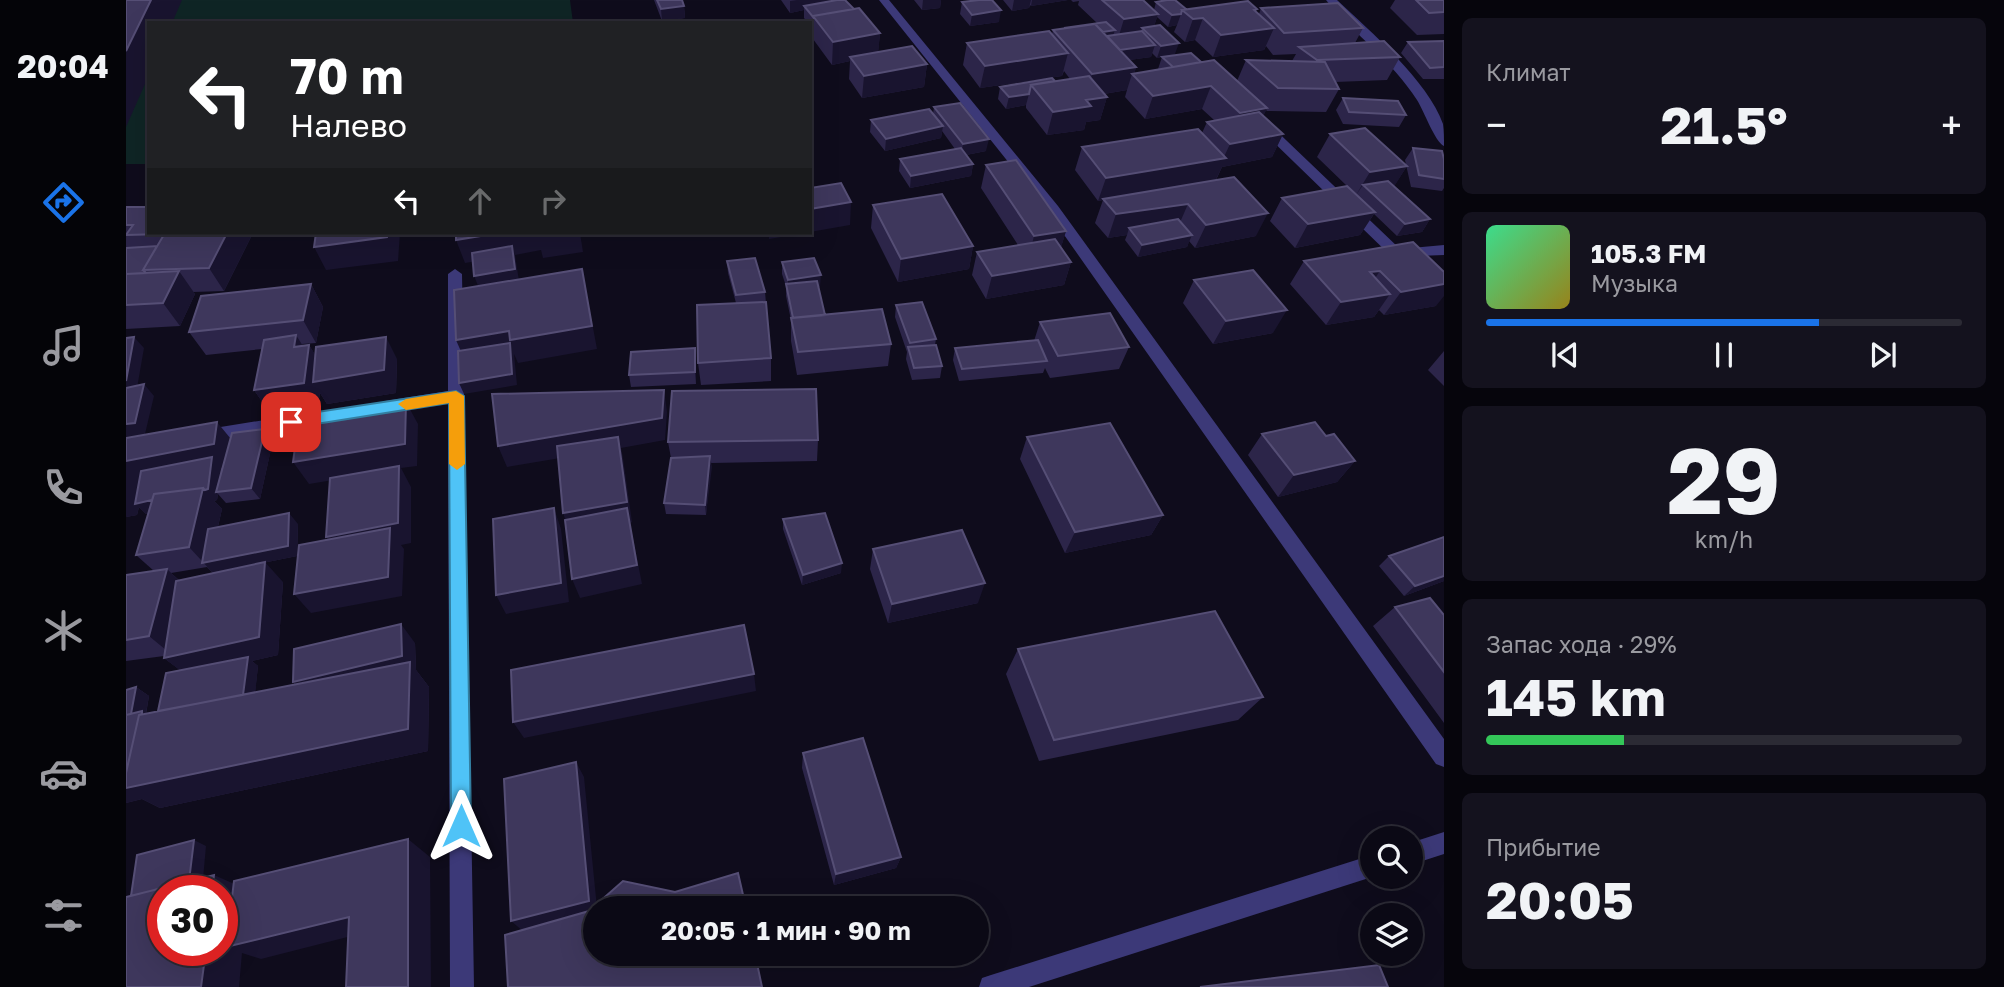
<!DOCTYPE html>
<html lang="ru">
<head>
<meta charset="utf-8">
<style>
	body { margin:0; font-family:"Golos Text",sans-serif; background:#14121e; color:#f1f3f6; height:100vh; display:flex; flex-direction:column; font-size:26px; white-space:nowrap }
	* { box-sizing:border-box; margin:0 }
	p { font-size:23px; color:#9a9aa0 }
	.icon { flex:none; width:38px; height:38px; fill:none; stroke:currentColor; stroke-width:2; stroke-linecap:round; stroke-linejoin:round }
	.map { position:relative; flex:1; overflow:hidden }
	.drawer { display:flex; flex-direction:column; gap:18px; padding:18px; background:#06050c; width:560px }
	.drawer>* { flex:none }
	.hud { position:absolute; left:21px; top:21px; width:665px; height:214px; border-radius:0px; box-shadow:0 7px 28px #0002,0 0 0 2px #2b2a34; background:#202124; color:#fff; overflow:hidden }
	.fabs { position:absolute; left:1234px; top:826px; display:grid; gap:14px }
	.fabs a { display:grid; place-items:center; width:63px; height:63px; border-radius:50%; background:#0b0915; box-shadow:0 7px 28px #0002,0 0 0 2px #2b2a34; font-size:35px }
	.speed { position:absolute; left:21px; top:875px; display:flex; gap:14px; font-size:35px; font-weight:700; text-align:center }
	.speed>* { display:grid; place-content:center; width:91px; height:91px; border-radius:50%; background:#0b0915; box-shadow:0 7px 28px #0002,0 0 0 2px #2b2a34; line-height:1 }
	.speed .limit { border:10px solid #d22; background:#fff; color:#111 }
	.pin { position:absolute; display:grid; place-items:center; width:60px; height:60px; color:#fff; margin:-30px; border-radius:14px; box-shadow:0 4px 10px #0006 }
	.me { position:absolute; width:77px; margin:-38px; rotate:0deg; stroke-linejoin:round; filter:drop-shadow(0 0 5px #0008) }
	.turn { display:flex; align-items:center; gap:24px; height:147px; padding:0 28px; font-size:32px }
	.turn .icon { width:91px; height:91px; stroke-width:2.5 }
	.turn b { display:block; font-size:49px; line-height:60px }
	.lanes { display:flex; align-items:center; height:66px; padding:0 28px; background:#0003; justify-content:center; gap:35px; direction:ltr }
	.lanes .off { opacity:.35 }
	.big { font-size:52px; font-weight:700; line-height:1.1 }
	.drawer .card { flex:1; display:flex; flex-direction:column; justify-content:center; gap:10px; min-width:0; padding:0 24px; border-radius:10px; background:#14121e }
	.drawer .dial { align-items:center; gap:0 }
	.dial b { font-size:91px; line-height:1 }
	.song { display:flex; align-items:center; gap:21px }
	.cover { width:84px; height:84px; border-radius:10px; background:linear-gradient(135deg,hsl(150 70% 55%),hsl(50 70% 35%)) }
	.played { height:7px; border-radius:4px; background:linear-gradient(90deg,#1a73e8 70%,#2b2a34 70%) }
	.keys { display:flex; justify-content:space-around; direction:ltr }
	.heat { display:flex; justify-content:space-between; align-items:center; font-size:38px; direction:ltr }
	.charge { height:10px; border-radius:5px; background:linear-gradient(90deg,#34c759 29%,#2b2a34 0) }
	.trip { position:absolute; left:457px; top:896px; width:406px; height:70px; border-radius:35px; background:#0b0915; box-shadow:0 7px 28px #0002,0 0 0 2px #2b2a34; font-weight:700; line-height:70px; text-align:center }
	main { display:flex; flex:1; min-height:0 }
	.tab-bar { display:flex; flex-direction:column; width:126px; justify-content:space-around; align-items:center; background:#040408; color:#9a9aa0 }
	.tab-bar .icon { width:49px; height:49px }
	.tab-bar .current { color:#1a73e8 }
	.tab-bar b { font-size:32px; color:#f1f3f6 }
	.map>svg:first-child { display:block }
</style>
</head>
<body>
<main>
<nav class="tab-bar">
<b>20:04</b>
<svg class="icon current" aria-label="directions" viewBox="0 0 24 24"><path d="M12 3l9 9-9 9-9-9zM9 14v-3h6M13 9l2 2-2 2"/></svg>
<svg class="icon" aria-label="music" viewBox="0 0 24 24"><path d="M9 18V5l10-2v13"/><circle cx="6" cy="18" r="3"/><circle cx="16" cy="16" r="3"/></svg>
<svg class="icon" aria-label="phone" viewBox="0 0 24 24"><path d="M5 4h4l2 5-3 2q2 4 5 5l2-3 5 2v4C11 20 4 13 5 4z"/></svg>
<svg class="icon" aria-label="climate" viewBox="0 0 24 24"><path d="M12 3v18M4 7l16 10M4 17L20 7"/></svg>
<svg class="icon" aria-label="car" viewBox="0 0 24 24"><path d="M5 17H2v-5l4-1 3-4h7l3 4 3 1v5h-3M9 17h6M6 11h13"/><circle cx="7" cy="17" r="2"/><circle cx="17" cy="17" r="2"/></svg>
<svg class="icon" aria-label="filters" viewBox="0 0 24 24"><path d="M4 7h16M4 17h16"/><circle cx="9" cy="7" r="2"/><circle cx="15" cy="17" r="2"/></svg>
</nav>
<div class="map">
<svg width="1318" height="987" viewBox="0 0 1318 987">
	<rect width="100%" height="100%" fill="#0f0c1c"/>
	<path fill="#0f2525" d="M0 0H444L447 23H23V164H0Z"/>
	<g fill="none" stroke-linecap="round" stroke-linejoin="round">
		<path fill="#3c3978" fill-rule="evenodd" d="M753 0H763L932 206 1318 739V767L1310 764 922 212Z
			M1200 0H1211C1244 31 1302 81 1317 124 1318 131 1318 139 1318 146 1309 142 1298 111 1291 100 1266 61 1229 35 1200 0Z
			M1136 120 1140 121 1274 249 1318 245V255L1266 257 1132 127V121Z
			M329 269 336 274 348 987H324L322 403 259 413 251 407 259 401 322 391V274Z
			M194 411 202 417 194 423 76 442 70 441 68 436 70 431 76 430Z
			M1318 832V854L1284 865V843Z
			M1246 855V877L903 987H853L856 978 865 975Z"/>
	</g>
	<path fill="#2c2549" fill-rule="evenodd" d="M528 0H556L558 6 559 18 536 21Z
		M655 0H719L754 33 752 52 801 64 798 87 736 98 723 79 724 61 706 65 687 39V29L684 26V23H682L678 18V10L664 13Z
		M788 0H815L814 8 796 10Z
		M877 0H942L905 6 904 5 903 8 886 11Z
		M945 0H1017L1028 10 1030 2 1060 9 1130 12 1133 14 1135 8 1237 28 1229 43 1274 57 1261 80 1209 82 1213 89 1200 112 1141 111 1140 110 1137 116 1157 134 1146 157 1096 167 1090 180 1130 236 1069 248 1063 241 1061 247 1012 257 999 240 1001 235 982 238 969 223 977 200 972 201 949 170 956 147 1076 133 1081 122 1088 120 1076 109 1019 119 999 97 1001 90 978 94 981 97 974 120 960 122 958 130 921 135 900 108V105L880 109 872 99 874 87 944 79 938 71 936 76 854 88 837 65 841 43 926 34 927 30 971 23 952 5 953 1 947 2ZM1031 17 1042 27 1051 25 1048 32 1059 42 1069 40 1087 57 1138 50 1140 46 1147 55 1170 54 1166 61 1120 60 1111 81 1075 62 1036 57 1032 69 1033 70 1008 74 1010 67 1003 60 1025 57 1026 53 1031 58 1049 54 1028 26Z
		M1269 0H1318V34L1291 35 1264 8Z
		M836 2 873 22 844 26 834 14Z
		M1318 41V79H1297L1275 53 1282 42Z
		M1217 98 1280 115 1273 127 1217 124 1210 110Z
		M808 107 860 151 840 155 847 164 845 176 784 188 773 171 774 159 829 149 816 131 815 138 759 151 744 132 745 120 807 114Z
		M1204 134 1281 166 1268 186 1304 219 1296 232 1271 236 1248 214 1234 235 1169 248 1144 221 1156 198 1221 186 1191 157Z
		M1287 148 1318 159V188L1316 191 1285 187 1279 160Z
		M860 165 940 231 935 247 945 262 938 285 860 299 846 275 851 252 892 245 855 188Z
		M747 205 847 246 843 269 772 282 745 228Z
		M0 207 127 233 98 291 67 292 69 294 54 326 0 329Z
		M1287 242 1310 306 1258 315 1253 310 1248 317 1200 325 1164 284 1178 261Z
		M601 261 639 292 645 358V381L575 385 572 363 610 303 602 273Z
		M656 262 694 287H692L699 315 765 344 762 366 671 375 665 341V320L660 296V286L656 274Z
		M1068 280 1147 333 1087 344 1057 303Z
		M185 284 197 307 190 343 176 344 177 346 183 345 189 355 271 359 270 393 201 404 194 393 192 405 144 413 128 390 136 349 80 355 63 332Z
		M770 305 810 339 809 345 816 366 814 378 786 380 780 359 781 352 769 317Z
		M914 322 1003 347 993 369 924 378 919 368 917 373 833 381 827 360 829 348 908 341Z
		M1318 351V386L1302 370Z
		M570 360V384L505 387 503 375Z
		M1136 434 1200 436 1229 461 1211 482 1152 497 1122 455Z
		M901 437 1037 515 1025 535 939 553 894 459Z
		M104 438 147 440 134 499 100 503 92 494 91 500 88 501 96 509 92 527 172 524 171 556 87 573 81 567 45 573 53 580 157 582 152 655 126 661 132 666 129 692 169 685 167 682 289 643 290 670 303 687 302 751 34 808 16 799 0 803V690L10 687 23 696 20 714 32 711 54 670 38 658V656L0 661V575L28 571 10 555 22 514H20L13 507 11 515 0 517Z
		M692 440 691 461 585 463 580 515 540 514 538 503 545 458 542 442Z
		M657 519 715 573 676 585 657 529Z
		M747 549 852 603 762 623 744 569Z
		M1263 556 1318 581 1278 596 1253 566Z
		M1269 607 1318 615V723L1247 626Z
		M892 649 1137 697 1112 720 913 761 880 674Z
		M677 753 775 857 770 868 708 885 676 768Z"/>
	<path fill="#19142f" d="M25 0H56L46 23H23V75L0 127V51Z
		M671 0H712L678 6V10L664 13V1Z
		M797 0H815L814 8 796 10Z
		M888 0H905L903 8 886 11Z
		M906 0H942L905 6Z
		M558 6 559 18 536 21 535 9Z
		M1131 9 1122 31 1148 28 1138 50 1087 57 1095 35 1128 10Z
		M875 10 873 22 844 26 846 15Z
		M1032 14 1025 36 1016 28 1013 38 991 42 998 19Z
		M1055 14 1051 25 1042 27 1046 15Z
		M1077 18 1069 40 1059 42 1067 19Z
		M989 30 985 42 947 37Z
		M754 33 752 56 724 57V61L706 65 707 42Z
		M1053 43 1049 54 1031 58 1035 46Z
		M1029 45 1025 57 989 62 992 50Z
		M942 53 936 76 854 88 859 66Z
		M801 64 798 87 736 98 738 76Z
		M1010 67 1008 75 1006 74 1001 90 960 97 966 74Z
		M1085 86 1076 109 1019 119 1027 96Z
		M903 94 900 105 880 109 883 97Z
		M981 97 974 120 960 122 958 130 921 135 927 112 960 100Z
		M1141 108 1130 131 1104 136 1114 113Z
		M817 126 815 138 759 151 760 139Z
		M1157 134 1146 157 1096 167 1089 181 972 201 980 178 1097 159 1104 144Z
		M863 139 860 151 835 156 837 144Z
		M847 164 845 176 784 188 785 176Z
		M1281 166 1266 190 1237 185 1230 195 1244 172Z
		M725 202 724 225 684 232V209Z
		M1062 204 1052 227 1003 228 1001 235 982 238 990 214Z
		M1249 212 1234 235 1169 248 1182 224Z
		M1142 213 1130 236 1069 248 1080 225Z
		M1304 219 1296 232 1271 236 1279 224Z
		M940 231 933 254 902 260 908 236Z
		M101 233H127L98 291 83 268Z
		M262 233H274L272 261 200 270 188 247Z
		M373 233H454L457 252 417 258 415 250 389 255 393 281 353 288 348 276 387 255 339 263 330 240Z
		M643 233H679L643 239Z
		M1066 235 1061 247 1012 257 1016 245Z
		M847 246 843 269 772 282 775 259Z
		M945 262 938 285 860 299 866 276Z
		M456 269 471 349 392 363 388 354 391 385 338 394 333 383 340 363 330 340Z
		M53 271 69 294 54 326 37 303Z
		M1254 271 1238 294 1244 272Z
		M695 275 694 287 662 292V280Z
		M185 284 197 307 190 343 177 320Z
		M1318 284V296L1310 306 1258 315 1275 292Z
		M1264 294 1248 317 1200 325 1215 302Z
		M1161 310 1147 333 1087 344 1100 321Z
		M170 335 182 354 183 345 197 367 260 337 271 359 270 393 201 404 194 393 192 405 144 413 128 390Z
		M8 337 18 348 10 394 0 396V381Z
		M569 348 570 360V384L569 372Z
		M18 384 28 396 19 434 0 437V424Z
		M538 390 541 412 539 440 495 448 497 458 506 522 504 523 516 584 454 598 446 579 444 533 437 513 494 448 381 467 372 446Z
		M280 402 292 424 291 466 275 468 285 487V543L275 545 278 549 276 596 185 613 168 594 215 557 200 537 273 469 183 484 167 462Z
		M91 422 109 444 106 466 95 468 92 492H90L92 494 91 500 88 501 96 509 84 561 163 513 172 524 171 556 87 573 63 547 73 504 20 514 13 507 11 515 0 517V461Z
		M139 429 147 440 134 499 125 488Z
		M584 456 586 467 580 515 579 505Z
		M1229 461 1211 482 1152 497 1168 475Z
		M428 508 435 529 443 602 380 614 370 595Z
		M1037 515 1025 535 939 553 949 532Z
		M139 562 157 582 152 655 126 661 132 666 128 705 60 675 38 658Z
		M716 563 715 573 676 585 677 575Z
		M41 569 62 589 46 655 23 636Z
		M1318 576V581L1278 596 1289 586Z
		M859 583 852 603 762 623 766 604Z
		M275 624 289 643 290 670 303 687 302 751 34 808 16 799 0 803V732L10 687 23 696 20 713 185 699 167 682Z
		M628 674 630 691 398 738 387 722Z
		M450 762 458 777 471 908 469 912 397 931 385 921Z
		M282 839 304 857 305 987H282Z
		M68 840 80 846 76 890 41 891Z
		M775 857 770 868 708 885 710 874Z
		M88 875 122 890 223 917 249 930 135 959 116 953 113 987H75L80 950H96V891H86Z"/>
	<path fill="#3e375c" stroke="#554e75" stroke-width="2" d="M0 0H25L0 51Z
		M531 0H556L558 6 535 9Z
		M711 0H719L728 9 687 16V17L678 6Z
		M853 0H866L875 10 846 15 836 2Z
		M976 0H1017L1032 14 998 19Z
		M1041 0H1049L1060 9 1056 10 1055 14 1046 15 1030 2Z
		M1290 0H1318V12L1303 13Z
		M1122 1 1131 9 1128 10 1148 28 1095 35 1077 18 1067 19 1056 10Z
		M1212 3 1237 28 1158 33 1135 8Z
		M733 8 754 33 707 42 687 16Z
		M980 22 989 30 977 32 969 24 938 28Z
		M969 24 1010 67 966 74 927 30Z
		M1034 25 1053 43 1035 46 1016 28Z
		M923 31 942 53 859 66 841 43Z
		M1016 31 1029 45 994 50 981 36Z
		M1258 41 1274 57 1191 60 1173 47Z
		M1318 41V67L1304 68 1282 42Z
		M786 46 801 64 738 76 724 57Z
		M1065 53 1075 62 1047 67 1036 57Z
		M1088 60 1141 108 1114 113 1085 86 1027 96 1006 74Z
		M1120 60 1199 62 1213 89 1152 88Z
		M963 76 981 97 960 100 965 106 927 112 905 85Z
		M926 78 929 81 905 85 903 94 883 97 874 87Z
		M1217 98 1272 101 1280 115 1223 112Z
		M834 103 863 139 837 144 808 107Z
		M803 109 817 126 760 139 745 120Z
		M1133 112 1157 134 1104 144 1081 122Z
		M1239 128 1281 166 1244 172 1204 134Z
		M1072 129 1100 158 980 178 956 147Z
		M835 148 847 164 785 176 774 159Z
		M1287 148 1316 151 1318 159V179L1293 175Z
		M890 160 940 231 908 236 860 165Z
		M1108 177 1142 213 1080 225 1062 204 990 214 977 199Z
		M1262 181 1304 219 1279 224 1237 185Z
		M715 183 725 202 684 209V188Z
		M1221 186 1249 212 1182 224 1156 198Z
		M816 194 847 246 775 259 747 205Z
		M0 207H23V233H37V234L0 235 7 225H0Z
		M1052 219 1066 235 1016 245 1003 228Z
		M39 233H101L83 268 17 270Z
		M190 233H262L261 237 188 247Z
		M330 233H373L330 240Z
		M410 233H425L411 235Z
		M929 239 945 262 866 276 851 252Z
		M1287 242 1318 272V284L1275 292 1254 271 1244 272 1264 294 1215 302 1178 261Z
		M31 246 17 270 20 273 0 274V248Z
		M386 246 389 269 348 276 346 253Z
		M629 258 639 292 610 295 601 261Z
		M688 258 695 275 662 280 656 262Z
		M456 269 466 326 384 340 383 331 330 340 328 290Z
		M1127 270 1161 310 1100 321 1068 280Z
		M53 271 37 303 0 305V274Z
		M691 281 699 315 667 318 660 284Z
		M185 284 177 320 63 332 75 296Z
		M640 302 645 358 572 363 571 305Z
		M796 302 810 339 784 343 770 305Z
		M756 309 765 344 672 352 665 318Z
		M984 313 1003 347 932 356 914 322Z
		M170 335 168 347 183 345 178 383 128 390 138 340Z
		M8 337 0 381V338Z
		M260 337 258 370 187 382 190 347Z
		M912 340 921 361 836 369 829 348Z
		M384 343 386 374 333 383 332 351Z
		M810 345 816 366 788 368 782 347Z
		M569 348V372L503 375 505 352Z
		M18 384 9 423 0 424V388Z
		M690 389 692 440 542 442 546 391Z
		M538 390 536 418 372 446 366 394Z
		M280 402 279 444 167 462 173 419Z
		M91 422 88 444 0 461V438Z
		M1189 422 1200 436 1208 434 1229 461 1168 475 1136 434Z
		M984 423 1037 515 949 532 901 437Z
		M139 429 125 488 90 492 106 433Z
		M492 437 501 502 437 513 431 446Z
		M584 456 579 505 538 503 545 458Z
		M86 457 82 489 79 490 77 488 28 494 26 500 9 504 15 471Z
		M273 466 272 523 200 537 204 478Z
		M77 488 63 547 10 555 28 494Z
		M428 508 435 583 370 595 367 519Z
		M501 508 511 565 446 579 439 520Z
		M163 513 162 546 76 563 82 529Z
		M699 513 716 563 677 575 657 519Z
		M264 528 262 577 168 594 173 545Z
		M836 530 859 583 766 604 747 549Z
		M1318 537V576L1289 586 1263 556Z
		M139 562 133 637 38 658 50 581Z
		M41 569 23 636 0 640V575Z
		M1304 598 1318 615V672L1269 607Z
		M1089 611 1137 697 928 740 892 649Z
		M275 624 276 656 167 682 168 649Z
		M618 625 628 674 387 722 385 670Z
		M122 657 117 695 32 711 40 673Z
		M284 662 282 729 0 788V773L13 715Z
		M10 687 5 714 0 715V690Z
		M16 711V714L13 715 0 773V715Z
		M737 738 775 857 710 874 677 753Z
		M450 762 463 901 385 921 378 779Z
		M282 839V987H220L223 917 100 947 108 881Z
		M68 840 63 881 5 896 11 855Z
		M612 873 620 908H469V954H629L636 987H382L379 935 463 911 497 881 549 892Z
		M88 875 86 891H37V950H80L75 987H0V897Z
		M1253 965 1262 987H1074Z"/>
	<path fill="#4fc3f7" stroke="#337fa1" stroke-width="2" d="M330 391 338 396 345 826 342 833 335 836 328 833 325 826 323 403 165 428 158 422 165 416Z"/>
	<path fill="#f59e0b" d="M330 391 338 396 339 464 331 470 323 464V403L280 410 272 404 280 399Z"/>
</svg>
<div class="fabs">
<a><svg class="icon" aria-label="search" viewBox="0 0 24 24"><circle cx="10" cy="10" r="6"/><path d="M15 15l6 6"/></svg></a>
<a><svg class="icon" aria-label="layers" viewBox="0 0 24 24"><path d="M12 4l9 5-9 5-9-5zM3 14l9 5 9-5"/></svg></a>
</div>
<div class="speed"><div class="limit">30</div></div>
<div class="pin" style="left:165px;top:422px;background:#d93025"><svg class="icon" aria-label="arrive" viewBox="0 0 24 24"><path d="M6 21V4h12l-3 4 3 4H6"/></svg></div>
<svg class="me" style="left:335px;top:826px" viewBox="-20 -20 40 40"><path d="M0-17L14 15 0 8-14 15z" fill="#4fc3f7" stroke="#fff" stroke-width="4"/></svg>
<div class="trip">20:05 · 1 мин · 90 m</div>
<div class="hud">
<div class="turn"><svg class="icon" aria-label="left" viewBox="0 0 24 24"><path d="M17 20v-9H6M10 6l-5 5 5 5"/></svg><div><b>70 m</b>Налево</div></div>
<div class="lanes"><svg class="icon" aria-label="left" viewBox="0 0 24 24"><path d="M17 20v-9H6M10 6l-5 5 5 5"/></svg><svg class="icon off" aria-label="ahead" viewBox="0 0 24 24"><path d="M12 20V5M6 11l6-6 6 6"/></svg><svg class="icon off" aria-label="right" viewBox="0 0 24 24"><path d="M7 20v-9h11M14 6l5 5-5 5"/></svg></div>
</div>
</div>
<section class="drawer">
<div class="card"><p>Климат</p>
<div class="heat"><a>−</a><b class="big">21.5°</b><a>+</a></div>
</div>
<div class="card">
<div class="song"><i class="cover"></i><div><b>105.3 FM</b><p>Музыка</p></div></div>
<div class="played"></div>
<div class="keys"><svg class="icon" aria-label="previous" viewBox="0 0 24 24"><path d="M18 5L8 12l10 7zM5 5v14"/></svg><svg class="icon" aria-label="pause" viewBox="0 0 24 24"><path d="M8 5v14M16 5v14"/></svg><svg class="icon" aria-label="next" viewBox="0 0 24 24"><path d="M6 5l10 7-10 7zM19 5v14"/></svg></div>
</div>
<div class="card dial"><b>29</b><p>km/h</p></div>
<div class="card"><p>Запас хода · 29%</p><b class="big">145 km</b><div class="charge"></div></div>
<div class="card"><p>Прибытие</p><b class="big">20:05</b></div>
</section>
</main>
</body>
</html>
